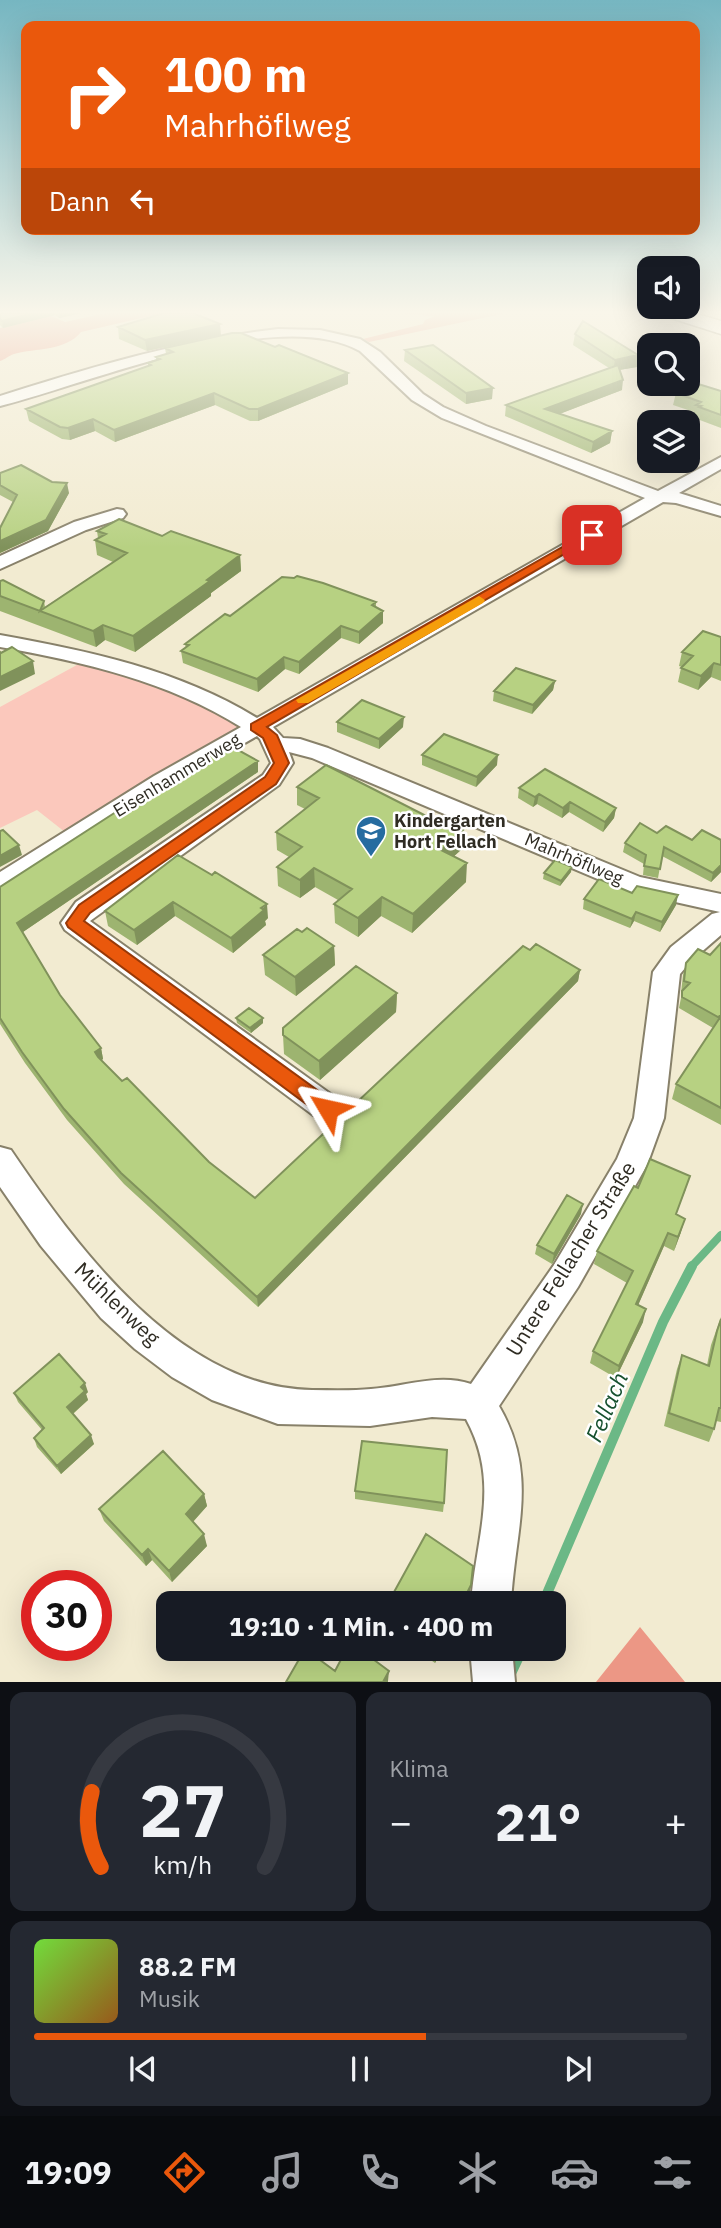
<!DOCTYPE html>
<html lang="de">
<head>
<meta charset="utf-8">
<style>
	body { margin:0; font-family:"IBM Plex Sans",sans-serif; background:#242831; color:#f1f3f6; height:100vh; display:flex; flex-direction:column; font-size:26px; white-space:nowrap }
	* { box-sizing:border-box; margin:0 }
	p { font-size:23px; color:#9ea1a6 }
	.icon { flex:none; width:38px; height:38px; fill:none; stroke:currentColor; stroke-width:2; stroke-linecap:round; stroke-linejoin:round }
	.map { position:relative; height:1682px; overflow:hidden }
	.side { display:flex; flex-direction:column; gap:10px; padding:10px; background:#0d0f14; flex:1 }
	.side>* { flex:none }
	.top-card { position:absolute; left:21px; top:21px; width:679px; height:214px; border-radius:14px; box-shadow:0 7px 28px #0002; background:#ea580c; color:#fff; overflow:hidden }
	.buttons { position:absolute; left:637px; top:256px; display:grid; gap:14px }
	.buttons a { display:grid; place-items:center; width:63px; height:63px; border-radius:14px; background:#171b24; box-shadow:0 7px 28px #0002; font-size:35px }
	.speed { position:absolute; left:21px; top:1570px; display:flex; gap:14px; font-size:35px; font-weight:700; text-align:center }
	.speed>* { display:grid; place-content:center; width:91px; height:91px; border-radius:50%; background:#171b24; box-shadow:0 7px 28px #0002; line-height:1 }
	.speed .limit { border:10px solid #d22; background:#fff; color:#111 }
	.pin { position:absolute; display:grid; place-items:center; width:60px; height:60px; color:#fff; margin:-30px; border-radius:14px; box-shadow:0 4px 10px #0006 }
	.me { position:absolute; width:77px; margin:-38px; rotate:306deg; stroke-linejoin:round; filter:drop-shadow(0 0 5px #0008) }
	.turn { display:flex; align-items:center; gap:24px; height:147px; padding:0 28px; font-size:32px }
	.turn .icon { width:91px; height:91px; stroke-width:2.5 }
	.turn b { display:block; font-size:49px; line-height:60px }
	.then { display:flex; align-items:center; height:66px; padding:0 28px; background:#0003; gap:14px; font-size:26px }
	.big { font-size:52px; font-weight:700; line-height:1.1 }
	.side .widget { flex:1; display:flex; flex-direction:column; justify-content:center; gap:10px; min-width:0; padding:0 24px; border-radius:14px; background:#242831 }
	.side .dial { align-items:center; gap:0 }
	.dial svg { height:182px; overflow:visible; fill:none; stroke:#363941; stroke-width:7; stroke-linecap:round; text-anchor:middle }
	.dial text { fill:#f1f3f6; stroke:none }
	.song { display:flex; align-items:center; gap:21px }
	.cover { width:84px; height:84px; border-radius:10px; background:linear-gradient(135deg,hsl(100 70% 55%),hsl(30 70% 35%)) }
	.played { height:7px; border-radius:4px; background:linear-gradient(90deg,#ea580c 60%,#363941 60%) }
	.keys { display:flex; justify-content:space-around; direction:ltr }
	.heat { display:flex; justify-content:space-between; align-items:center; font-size:38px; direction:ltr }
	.side .tiles { flex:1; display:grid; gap:10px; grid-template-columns:1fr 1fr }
	.widget:last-child { grid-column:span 2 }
	.trip { position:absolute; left:156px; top:1591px; width:410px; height:70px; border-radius:14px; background:#171b24; box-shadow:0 7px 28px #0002; font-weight:700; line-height:70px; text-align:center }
	.tabs { display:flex; height:112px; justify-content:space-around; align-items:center; background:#090b0e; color:#9ea1a6 }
	.tabs .icon { width:49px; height:49px }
	.tabs .selected { color:#ea580c }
	.tabs b { font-size:32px; color:#f1f3f6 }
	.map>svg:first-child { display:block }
</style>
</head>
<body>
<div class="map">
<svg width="721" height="1682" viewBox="0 0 721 1682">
	<rect width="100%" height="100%" fill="#f2ebd1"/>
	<path fill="#fbc8bc" d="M86 660 151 679 248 727 70 836 37 810 0 828V707Z"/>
	<path fill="#ec9785" d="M106 313H176H163L81 332C66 351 36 348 14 354 8 356 6 359 0 361V328L49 315 65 322Z
		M394 313H506L369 342 363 339 423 324 425 320 435 316Z
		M640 1627 685 1682H596Z"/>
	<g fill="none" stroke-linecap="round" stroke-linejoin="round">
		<path stroke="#6bb886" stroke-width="8" d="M691 1267 721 1235"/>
		<path stroke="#6bb886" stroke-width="10" d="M543 1603 663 1322 692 1266
			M507 1682 523 1648"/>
		<g stroke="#88816a" stroke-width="4">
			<path id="street" d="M278 329 320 330 360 339 380 352 423 394 443 407 486 426 658 491 721 457V469L679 493 721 506V516L676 503 663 502 273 727 283 738 300 739 328 748 640 877 721 894V935L691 961 680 974 664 1118 647 1165 578 1287 499 1406C539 1475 515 1529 511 1603H471C476 1535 501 1483 466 1419L432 1417 370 1426 278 1424 212 1400 172 1377 135 1349 101 1318 41 1246 0 1187V1147L11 1150C78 1249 180 1388 312 1390 331 1390 351 1391 371 1389 404 1387 438 1373 471 1384L554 1265 617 1159 634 1118 653 972 671 947 712 914 720 912 626 891 312 758 289 752 293 763 279 785 90 921 339 1100 343 1109 339 1118 328 1122 317 1118 65 930 61 923 76 902 263 775 271 763 260 739 257 736 170 786 9 890 0 893V872L154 776 241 727C167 681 84 662 0 647V635C89 651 179 670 257 718L645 498 442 418 412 400 360 351C277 304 88 384 0 406V396C92 367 182 340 278 329Z
				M117 509 123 510 126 514 123 518 86 530 0 569V556L74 522Z
				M470 1648H512L515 1682H473Z"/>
		</g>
		<g stroke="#88816a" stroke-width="3">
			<path id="primary" d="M665 313H694L721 321V334L668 317Z"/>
		</g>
		<use href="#street" fill="#fff" fill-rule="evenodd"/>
		<use href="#primary" fill="#fff" fill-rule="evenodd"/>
	</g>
	<path fill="#9db470" d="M0 313H82L59 318 55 315 3 328 0 325Z
		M118 327 221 335 147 351 119 339Z
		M575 334 638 355 637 367 619 370 622 390 559 414 612 431 610 443 591 453 505 416 506 405 609 368 573 345Z
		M165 348 348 384 258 421H250L215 405 115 442 95 431 70 440 62 439 29 421 26 409 148 366V363L156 360V357L166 354Z
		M405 350 492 399 466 404 404 361Z
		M721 391V428L697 419V418L694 416V412L673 405 676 393Z
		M0 473 69 493 48 531 0 553V528L13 502 0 495Z
		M97 531 162 536 240 555 241 571 211 593V596L135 652 105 640 96 647 0 611V581L44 601 45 607 113 562 97 555 95 540 98 538Z
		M376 602V607L383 623 359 644 341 638 299 674 285 669 258 692 183 663 181 651 186 648 185 644Z
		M721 637V681L711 677 698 690 678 682 681 668 682 667 679 666 682 652Z
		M555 681 553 690 532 714 493 701 494 691Z
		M337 722 403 727 379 749 337 732Z
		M422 755 497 765 476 787 422 765Z
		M258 772 23 932 60 995 101 1048 103 1059 101 1060 122 1081 209 1162 255 1198 530 950 580 970 578 981 258 1307 124 1184 67 1120 25 1063 0 1024V887Z
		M297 787 434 820 463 830 462 849 454 856 466 882 412 933 381 916 358 937 335 923 334 904 338 900 315 887 300 898 278 886 277 867 289 857 277 850 276 832 305 809 297 805Z
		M519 788 616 808 614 818 603 832 569 812 562 818 537 804 533 807 518 798Z
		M657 833 692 840H721V872L711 882 662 856 658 878 643 875 644 864 623 852 625 843Z
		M178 855 268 918 265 921 266 925 233 953 175 916 137 945 108 926 105 911Z
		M571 872 560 886 543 879 544 873Z
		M632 893 676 905 660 932 634 921 630 928 583 909 584 899Z
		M302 932 334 946 335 965 296 996 265 975 263 955Z
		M721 943V1125L672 1099 676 1084 713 1028 679 1008 682 993H681L683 975 686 963 710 955Z
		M397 993 396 1012 320 1080 284 1054 283 1035Z
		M236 1018 263 1023 251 1033 237 1023Z
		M638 1188 686 1189 676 1214 681 1232 674 1251 664 1246 638 1305 643 1322 616 1378 590 1363 593 1351 627 1283 594 1264 597 1251Z
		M581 1214 552 1264 535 1254 537 1245Z
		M721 1317V1422L716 1421 714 1429 709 1442 664 1426 677 1369 682 1355 707 1365 711 1345Z
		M88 1392 86 1394 88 1400 73 1414 94 1444 61 1474 37 1447 34 1438 42 1430 18 1402 14 1393Z
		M355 1491 444 1503 443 1512 355 1499Z
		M204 1494 207 1506 193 1522 207 1546 172 1582 152 1560 146 1566 104 1521 99 1509Z
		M413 1648H443L435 1663Z"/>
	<path fill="#80925b" d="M34 313H55V315L3 328 2 321Z
		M59 313H82L59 318Z
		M220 324 221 335 147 351 145 340Z
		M638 355 637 367 613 371 615 360Z
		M348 373V384L258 421V409Z
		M623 380 622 390 544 420 545 409Z
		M493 388 492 399 466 404V393Z
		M214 393 215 405 115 442 114 430Z
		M93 419 95 431 70 440 68 428Z
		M612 431 610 443 591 453 593 442Z
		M67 483 69 493 48 531 0 553V541Z
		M240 555 241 571 211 593V596L135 652 133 636Z
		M383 611V623L359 644V632Z
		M103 625 105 640 96 647 93 631Z
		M341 626V638L299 674V662Z
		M284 657 285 669 258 692 257 679Z
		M33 661 35 674 0 691V677Z
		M714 663 711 677 698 690 701 676Z
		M555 681 553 690 532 714 533 705Z
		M404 717 403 727 379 749V739Z
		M498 755 497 765 476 787 477 777Z
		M258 761V772L20 934 17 923Z
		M539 794 537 804 533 807 535 797Z
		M570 802 569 812 562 818 563 808Z
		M616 808 614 818 603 832 605 822Z
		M463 830 462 849 440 869 441 850Z
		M19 845 22 855 0 867V856Z
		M467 863 466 882 412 933 413 914Z
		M721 865V872L711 882 713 873Z
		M572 867 571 872 560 886 561 881Z
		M314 868 315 887 300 898V880Z
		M678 895 676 905 660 932 662 922Z
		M382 897 381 916 358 937V918Z
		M173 902 175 916 137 945 134 930Z
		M267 904 268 918 265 921 266 925 233 953 231 938Z
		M636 912 634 921 630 928 632 919Z
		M334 946 335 965 296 996 295 977Z
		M580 970 578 981 258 1307 257 1297Z
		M397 993 396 1012 320 1080 319 1061Z
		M263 1018V1023L251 1033 250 1028Z
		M101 1048 103 1059 98 1063 95 1052Z
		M583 1204 581 1214 552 1264 554 1254Z
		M685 1219 681 1232 674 1251 678 1237Z
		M668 1233 664 1246 633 1317 636 1304Z
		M646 1309 643 1322 616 1378 619 1366Z
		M85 1383 88 1392 86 1394 88 1400 70 1416 67 1407Z
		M91 1435 94 1444 61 1474 57 1466Z
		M204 1494 207 1506 189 1526 186 1514Z
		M204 1534 207 1546 172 1582 169 1571Z
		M148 1549 152 1560 146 1566 142 1555Z
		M471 1585 469 1597 466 1603H462Z
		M438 1648H443L435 1663 436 1653Z
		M389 1671 388 1681V1682H383Z"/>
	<path fill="#b7d182" stroke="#80925b" stroke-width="2" d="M0 313H34L2 321 0 319Z
		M164 313H193L220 324 145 340 118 327Z
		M583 321 638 355 615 360 575 334Z
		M232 333H241L275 347 279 345 348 373 258 409H249L214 393 114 430 93 419 68 428 60 427 26 409 151 365 148 363 160 359 156 357 173 352 165 348Z
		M433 345 493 388 466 393 405 350Z
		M618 365 623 380 545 409 612 431 593 442 506 405Z
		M695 383 721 391V415L699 407 701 406 696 405 701 402 676 393Z
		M21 465 52 482 67 483 46 520 0 541V528L17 495 0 485V473Z
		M119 519 162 536 171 531 240 555 207 580 210 581 133 636 103 625 93 631 0 596V581L3 580 44 601 40 611 127 553 95 540 106 534 97 531Z
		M297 576 323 583 376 602 372 605 383 611 359 632 341 626 299 662 284 657 257 679 181 651 189 645 185 644 225 614 230 616 282 577 294 578Z
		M703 631 721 637V665L714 663 701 676 681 668 693 656 682 652Z
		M12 647 33 661 0 677V652L1 653Z
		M516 668 555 681 533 705 494 691Z
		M362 700 404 717 379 739 337 722Z
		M444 734 498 755 477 777 422 755Z
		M229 745 258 761 17 923 60 995 101 1048 95 1052 98 1057 122 1081 127 1078 209 1162 255 1198 523 946 530 950 536 944 580 970 257 1297 121 1173 64 1109 22 1052 0 1018V887L170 777Z
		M326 765 434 820 438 817 463 830 441 850 467 863 413 914 382 897 358 918 334 904 352 889 314 868 300 880 277 867 302 847 276 832 319 798 297 787Z
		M545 769 616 808 605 822 570 802 563 808 539 794 535 797 519 788Z
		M640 823 657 833 666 826 692 840 702 830 721 840V865L713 873 664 847 660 869 644 866 646 855 625 843Z
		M3 830 19 845 0 856V831Z
		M178 855 212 875 215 872 267 904 261 908 264 910 231 938 173 902 134 930 105 911Z
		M555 860 572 867 561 881 544 873Z
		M599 879 632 893 637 886 678 895 662 922 636 912 632 919 584 899Z
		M307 928 334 946 295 977 263 955 297 929 302 932Z
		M721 943V1015L718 1017 682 997V991L690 983 684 981 686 963 698 949 710 955Z
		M356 966 397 993 319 1061 283 1035V1028Z
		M249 1008 263 1018 250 1028 236 1018Z
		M721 1016V1108L676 1084Z
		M650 1159 690 1176 676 1214 685 1219 678 1237 668 1233 636 1304 646 1309 619 1366 593 1351 633 1271 597 1251 634 1186 638 1188Z
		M567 1195 583 1204 554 1254 537 1245Z
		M721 1319V1408H719L714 1429 669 1413 682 1355 709 1366 717 1331Z
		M59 1354 85 1383 81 1387 85 1391 67 1407 91 1435 57 1466 34 1438 44 1428 14 1393Z
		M362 1441 447 1450 444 1503 355 1491Z
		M163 1451 204 1494 186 1514 204 1534 169 1571 148 1549 142 1555 99 1509Z
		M426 1534 473 1566 471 1585 462 1603H388Z
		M347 1648H358L389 1671 383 1682H286L305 1649 335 1671Z
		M430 1648H438L436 1653Z"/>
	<linearGradient id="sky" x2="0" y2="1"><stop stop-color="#76b6c1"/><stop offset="0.57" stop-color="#f9f6ea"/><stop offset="1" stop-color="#f9f6ea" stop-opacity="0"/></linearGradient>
	<rect width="721" height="548" fill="url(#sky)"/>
	<path fill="#ea580c" stroke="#983908" stroke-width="2" d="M587 533 597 535 267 727 277 735 289 763 276 784 90 913 84 921 335 1103 338 1109 335 1115 328 1117 321 1115 68 927 66 923 79 905 265 777 274 763 263 738 251 730V724Z"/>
	<path fill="#f59e0b" d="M479 596 485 600 483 603 308 703H298L296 700Z"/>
	<defs>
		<g id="school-pin" transform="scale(1.575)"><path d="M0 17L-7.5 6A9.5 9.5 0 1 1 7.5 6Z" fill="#266ca0" stroke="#fff"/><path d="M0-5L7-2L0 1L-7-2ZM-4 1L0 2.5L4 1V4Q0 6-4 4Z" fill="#fff"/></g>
	</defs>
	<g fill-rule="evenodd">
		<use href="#school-pin" x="371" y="831"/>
	</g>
	<g text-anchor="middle" stroke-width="5" stroke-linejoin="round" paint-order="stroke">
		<g font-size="18" fill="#2f2c23" stroke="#fff">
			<text transform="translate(177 775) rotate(-31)" y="6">Eisenhammerweg</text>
			<text transform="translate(574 859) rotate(23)" y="6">Mahrhöflweg</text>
		</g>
		<g font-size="18" font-weight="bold" fill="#2f2c23" stroke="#fff" text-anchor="start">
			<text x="394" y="827">Kindergarten<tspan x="394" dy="21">Hort Fellach</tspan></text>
		</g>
		<g font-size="21" fill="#2f2c23" stroke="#fff">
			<text transform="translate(571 1259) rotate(-58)" y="7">Untere Fellacher Straße</text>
			<text transform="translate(117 1304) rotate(44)" y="7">Mühlenweg</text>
		</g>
		<g font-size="23" font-style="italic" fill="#17512f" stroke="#fff">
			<text transform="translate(607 1407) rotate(-67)" y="8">Fellach</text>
		</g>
	</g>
</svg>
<div class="buttons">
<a><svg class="icon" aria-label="sound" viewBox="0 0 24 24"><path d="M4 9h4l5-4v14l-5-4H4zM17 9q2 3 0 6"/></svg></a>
<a><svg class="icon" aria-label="search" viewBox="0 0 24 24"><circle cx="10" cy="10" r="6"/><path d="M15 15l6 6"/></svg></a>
<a><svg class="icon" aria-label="layers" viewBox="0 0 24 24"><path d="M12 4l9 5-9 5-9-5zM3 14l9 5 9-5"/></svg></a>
</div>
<div class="speed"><div class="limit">30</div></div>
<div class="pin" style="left:592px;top:535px;background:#d93025"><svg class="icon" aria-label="arrive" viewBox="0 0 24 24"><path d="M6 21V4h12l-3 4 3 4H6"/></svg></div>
<svg class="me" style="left:328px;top:1109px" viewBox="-20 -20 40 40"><path d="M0-17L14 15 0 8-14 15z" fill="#ea580c" stroke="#fff" stroke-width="4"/></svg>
<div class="trip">19:10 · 1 Min. · 400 m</div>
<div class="top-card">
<div class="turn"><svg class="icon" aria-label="right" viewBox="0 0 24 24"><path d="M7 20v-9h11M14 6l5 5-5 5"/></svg><div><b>100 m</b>Mahrhöflweg</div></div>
<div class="then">Dann<svg class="icon" aria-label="left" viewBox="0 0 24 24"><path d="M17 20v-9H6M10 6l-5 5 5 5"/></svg></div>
</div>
</div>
<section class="side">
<div class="tiles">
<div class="widget dial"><svg viewBox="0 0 100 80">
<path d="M14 69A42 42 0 1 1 86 69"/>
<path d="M14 69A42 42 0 0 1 10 36" stroke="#ea580c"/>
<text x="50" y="56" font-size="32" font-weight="700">27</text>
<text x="50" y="72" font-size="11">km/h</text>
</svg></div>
<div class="widget"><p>Klima</p>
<div class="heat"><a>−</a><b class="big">21°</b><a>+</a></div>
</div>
<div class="widget">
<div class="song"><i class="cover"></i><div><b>88.2 FM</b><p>Musik</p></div></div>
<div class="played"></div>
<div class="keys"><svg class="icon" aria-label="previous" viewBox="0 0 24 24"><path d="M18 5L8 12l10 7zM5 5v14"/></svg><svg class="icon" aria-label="pause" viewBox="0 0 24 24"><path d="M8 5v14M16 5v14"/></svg><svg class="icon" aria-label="next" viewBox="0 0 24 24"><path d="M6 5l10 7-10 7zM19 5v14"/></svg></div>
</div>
</div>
</section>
<nav class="tabs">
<b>19:09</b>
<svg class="icon selected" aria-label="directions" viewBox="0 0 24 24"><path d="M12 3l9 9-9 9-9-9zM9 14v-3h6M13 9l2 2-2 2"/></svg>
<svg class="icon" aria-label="music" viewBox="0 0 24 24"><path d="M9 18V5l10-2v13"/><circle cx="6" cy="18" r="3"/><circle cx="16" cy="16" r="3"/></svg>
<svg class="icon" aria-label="phone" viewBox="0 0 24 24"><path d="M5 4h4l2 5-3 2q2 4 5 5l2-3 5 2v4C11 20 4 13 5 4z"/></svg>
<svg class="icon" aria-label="climate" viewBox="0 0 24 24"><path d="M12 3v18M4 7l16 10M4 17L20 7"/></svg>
<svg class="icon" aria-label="car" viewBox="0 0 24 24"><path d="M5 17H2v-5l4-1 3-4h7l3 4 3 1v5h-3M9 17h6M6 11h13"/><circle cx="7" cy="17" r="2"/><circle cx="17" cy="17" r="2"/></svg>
<svg class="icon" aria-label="filters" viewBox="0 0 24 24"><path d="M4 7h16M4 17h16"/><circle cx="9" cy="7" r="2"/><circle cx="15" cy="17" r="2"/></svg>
</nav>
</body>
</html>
